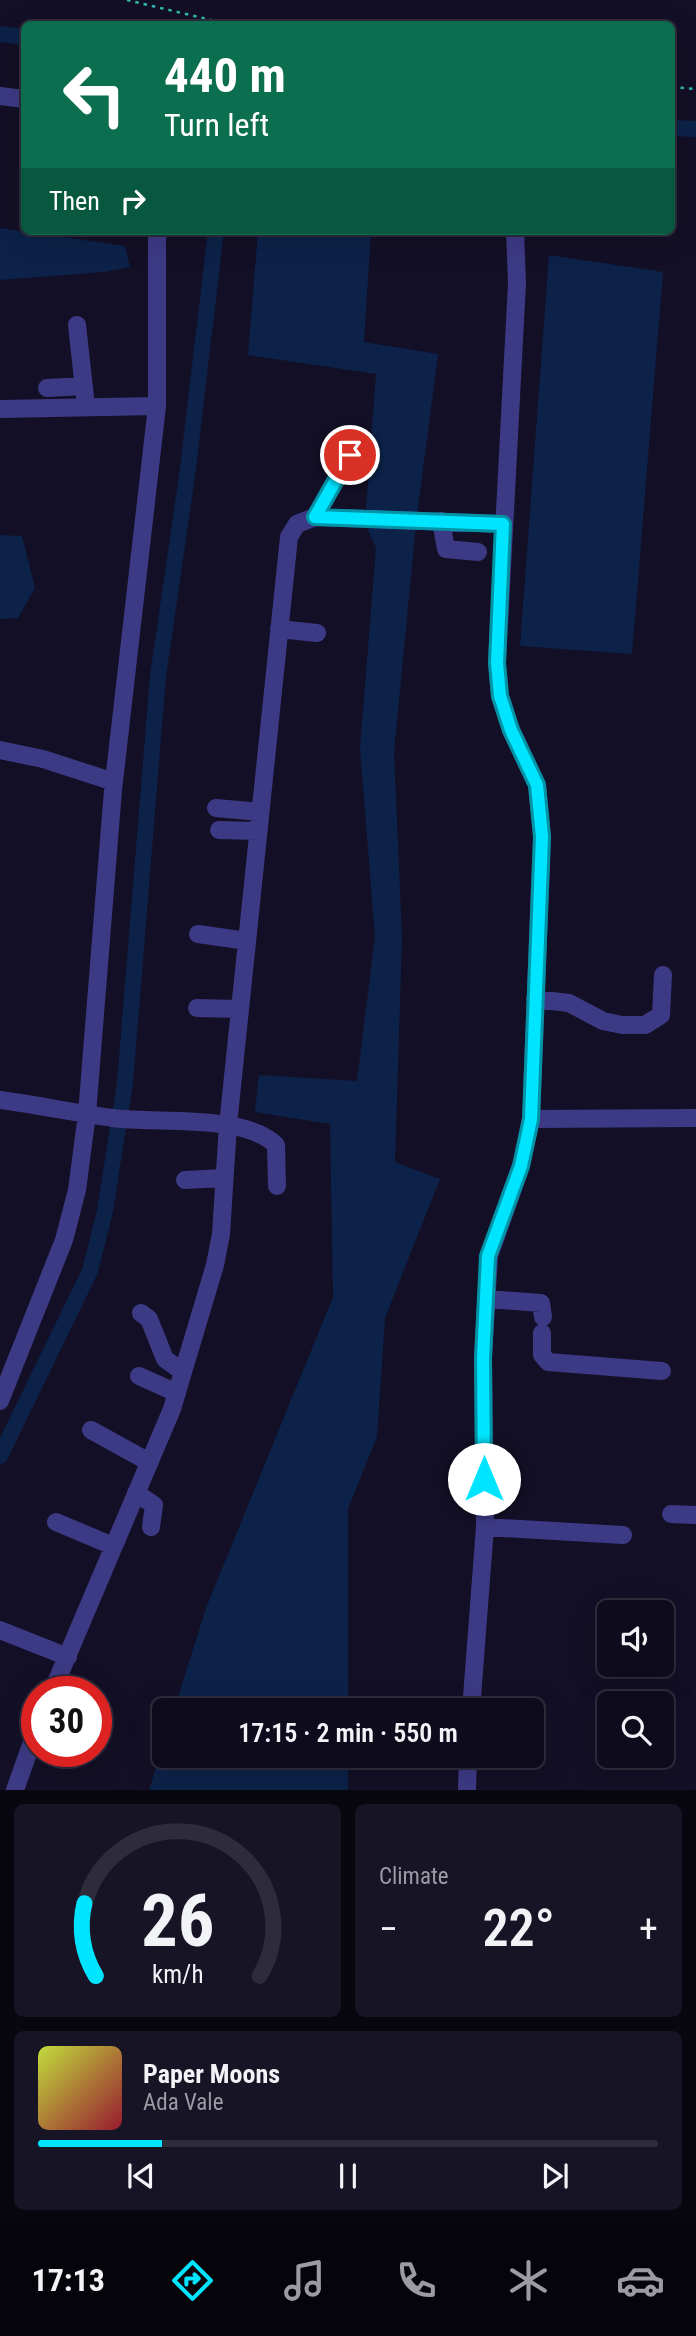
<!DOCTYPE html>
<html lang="en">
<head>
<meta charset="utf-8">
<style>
	body { margin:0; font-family:"Roboto Condensed",sans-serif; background:#171425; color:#f1f3f6; height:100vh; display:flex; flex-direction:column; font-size:26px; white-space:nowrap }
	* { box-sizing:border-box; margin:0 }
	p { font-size:23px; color:#9b9ba3 }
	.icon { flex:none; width:38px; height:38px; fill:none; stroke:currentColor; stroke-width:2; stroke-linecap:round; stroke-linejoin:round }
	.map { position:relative; height:1790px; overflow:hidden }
	.drawer { display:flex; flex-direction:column; gap:14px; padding:14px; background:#08060f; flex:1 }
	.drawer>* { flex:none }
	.hud { position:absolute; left:21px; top:21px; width:654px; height:214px; border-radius:10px; box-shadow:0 7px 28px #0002,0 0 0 2px #2e2b3b; background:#0b6e4f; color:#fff; overflow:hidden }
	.fabs { position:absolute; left:597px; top:1600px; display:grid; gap:14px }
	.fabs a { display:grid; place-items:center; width:77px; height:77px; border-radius:10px; background:#0e0b1c; box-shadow:0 7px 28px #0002,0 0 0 2px #2e2b3b; font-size:35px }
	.speed { position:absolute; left:21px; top:1676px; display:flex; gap:14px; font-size:35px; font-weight:700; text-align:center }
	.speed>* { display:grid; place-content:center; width:91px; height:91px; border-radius:50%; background:#0e0b1c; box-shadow:0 7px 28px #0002,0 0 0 2px #2e2b3b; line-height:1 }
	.speed .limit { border:10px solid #d22; background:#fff; color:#111 }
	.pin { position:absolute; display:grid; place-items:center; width:60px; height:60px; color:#fff; margin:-30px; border:4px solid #fff; border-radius:50%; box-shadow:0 2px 7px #0007 }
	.me { position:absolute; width:77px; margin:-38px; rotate:0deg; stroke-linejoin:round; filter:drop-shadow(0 0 5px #0008) }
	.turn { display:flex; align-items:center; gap:24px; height:147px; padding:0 28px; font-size:32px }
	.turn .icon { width:91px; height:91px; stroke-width:2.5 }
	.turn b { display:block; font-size:49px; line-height:60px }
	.then { display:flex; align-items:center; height:66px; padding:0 28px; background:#0003; gap:14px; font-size:26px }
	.big { font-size:52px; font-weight:600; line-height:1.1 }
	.drawer .widget { flex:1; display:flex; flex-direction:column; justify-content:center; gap:10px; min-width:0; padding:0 24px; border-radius:10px; background:#171425 }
	.drawer .dial { align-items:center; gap:0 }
	.dial svg { height:182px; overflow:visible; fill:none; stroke:#2e2b3b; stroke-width:7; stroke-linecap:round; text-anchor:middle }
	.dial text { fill:#f1f3f6; stroke:none }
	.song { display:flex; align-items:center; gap:21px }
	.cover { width:84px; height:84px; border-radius:10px; background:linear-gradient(135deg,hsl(70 70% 55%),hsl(350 70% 35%)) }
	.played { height:7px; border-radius:4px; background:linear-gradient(90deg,#00e5ff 20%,#2e2b3b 20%) }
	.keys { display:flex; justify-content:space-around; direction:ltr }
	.heat { display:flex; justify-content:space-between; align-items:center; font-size:38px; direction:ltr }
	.drawer .tiles { flex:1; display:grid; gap:14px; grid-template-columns:1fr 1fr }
	.widget:last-child { grid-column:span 2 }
	.trip { position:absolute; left:152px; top:1698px; width:392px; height:70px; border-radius:10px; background:#0e0b1c; box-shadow:0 7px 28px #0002,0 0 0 2px #2e2b3b; font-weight:600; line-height:70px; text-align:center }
	.menu { display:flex; height:112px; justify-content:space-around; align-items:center; background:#06040b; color:#9b9ba3 }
	.menu .icon { width:49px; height:49px }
	.menu .current { color:#00e5ff }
	.menu b { font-size:32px; color:#f1f3f6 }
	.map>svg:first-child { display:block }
</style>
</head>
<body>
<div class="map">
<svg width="696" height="1790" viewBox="0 0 696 1790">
	<rect width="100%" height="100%" fill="#130f26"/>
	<path fill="#0c2248" d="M0 228 125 246 130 267 104 272 0 280Z
		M258 231H371L364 342 438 354 416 524 394 752 402 937 395 1162 440 1179 385 1318 377 1437 348 1509V1710H174L206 1608 333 1297 330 1124 255 1112 259 1075 357 1081 375 937 360 748 376 548 365 523 376 374 248 355Z
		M549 255 663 272 632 654 520 646Z
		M0 535 22 536 35 588 18 618 0 619Z
		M164 1741V1755H348V1790H149Z"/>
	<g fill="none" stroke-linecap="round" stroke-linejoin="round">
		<path stroke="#0c2248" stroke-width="16" d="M0 34 24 37
			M672 128 696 129
			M0 1456 90 1271 105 1211 125 1083 158 676 187 476 216 231"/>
		<path stroke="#2fb8b0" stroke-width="2.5" stroke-dasharray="3.5 5" stroke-linecap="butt" d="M127 0 228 24
			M672 87 696 89"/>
		<path stroke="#3d3a85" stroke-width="18" d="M0 96 24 99
			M77 325 86 407
			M47 388 84 386
			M0 409 157 406
			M315 517 350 455
			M441 521 446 549 478 552
			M279 629 317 633
			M0 750 43 759 114 782
			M216 808 260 812
			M219 830 258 831
			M198 934 247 941
			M535 999 569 1003 603 1021 622 1025H645L661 1015 663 975
			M197 1008 240 1009
			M0 1100C38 1105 75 1113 113 1118 158 1124 242 1113 276 1145L277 1186
			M531 1119 696 1118
			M185 1180 224 1178
			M486 1299 541 1303 543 1317
			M141 1313 149 1319 165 1359 183 1372
			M542 1333V1355L548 1362 662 1371
			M139 1376 177 1393
			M0 1401 64 1240 77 1190 87 1114 113 790 157 406V231
			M91 1430 149 1462
			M136 1493 154 1505 151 1527
			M671 1514 696 1515
			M56 1522 113 1546
			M485 1527 623 1535
			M0 1630 68 1657
			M52 1692 172 1409 215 1265 221 1234 228 1125 289 537 297 524 315 517 503 524
			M471 1710 485 1527 483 1358 489 1256 521 1166 531 1119 542 837 537 785 511 730 500 696 497 663 517 283 515 231
			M15 1790 37 1728
			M467 1790 468 1755"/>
	</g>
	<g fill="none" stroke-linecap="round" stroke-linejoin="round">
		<g stroke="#0095a6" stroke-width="18">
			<path id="route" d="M350 455 315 517 503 524 497 663 500 696 511 730 537 785 542 837 531 1119 521 1166 488 1256 483 1358 484 1479"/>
		</g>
		<use href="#route" stroke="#00e5ff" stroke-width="12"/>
	</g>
</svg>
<div class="fabs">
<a><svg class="icon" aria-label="sound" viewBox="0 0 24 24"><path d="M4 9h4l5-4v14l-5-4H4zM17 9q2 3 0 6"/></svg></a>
<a><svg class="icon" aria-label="search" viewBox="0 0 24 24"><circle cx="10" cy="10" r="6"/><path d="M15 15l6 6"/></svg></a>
</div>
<div class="speed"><div class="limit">30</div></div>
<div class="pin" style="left:350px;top:455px;background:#d93025"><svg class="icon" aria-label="arrive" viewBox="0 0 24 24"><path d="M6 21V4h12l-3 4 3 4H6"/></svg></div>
<svg class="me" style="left:484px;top:1479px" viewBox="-20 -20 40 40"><circle r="19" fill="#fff"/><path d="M0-13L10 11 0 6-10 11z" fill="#00e5ff"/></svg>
<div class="trip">17:15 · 2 min · 550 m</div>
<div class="hud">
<div class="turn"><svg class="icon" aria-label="left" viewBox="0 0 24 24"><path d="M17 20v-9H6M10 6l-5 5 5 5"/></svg><div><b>440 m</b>Turn left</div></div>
<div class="then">Then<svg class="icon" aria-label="right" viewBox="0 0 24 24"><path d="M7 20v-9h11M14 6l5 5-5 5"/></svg></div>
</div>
</div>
<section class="drawer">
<div class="tiles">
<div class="widget dial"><svg viewBox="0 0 100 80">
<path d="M14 69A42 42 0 1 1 86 69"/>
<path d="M14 69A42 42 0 0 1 9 37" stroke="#00e5ff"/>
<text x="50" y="56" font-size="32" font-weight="700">26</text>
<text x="50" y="72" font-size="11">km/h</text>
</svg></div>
<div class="widget"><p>Climate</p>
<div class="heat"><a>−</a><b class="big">22°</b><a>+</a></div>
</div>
<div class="widget">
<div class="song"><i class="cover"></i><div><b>Paper Moons</b><p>Ada Vale</p></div></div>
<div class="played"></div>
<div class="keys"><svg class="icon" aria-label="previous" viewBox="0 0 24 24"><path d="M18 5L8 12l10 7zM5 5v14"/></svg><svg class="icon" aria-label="pause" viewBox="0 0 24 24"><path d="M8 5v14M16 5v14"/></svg><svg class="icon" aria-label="next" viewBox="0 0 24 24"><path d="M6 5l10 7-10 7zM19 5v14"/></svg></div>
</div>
</div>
</section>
<nav class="menu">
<b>17:13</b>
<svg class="icon current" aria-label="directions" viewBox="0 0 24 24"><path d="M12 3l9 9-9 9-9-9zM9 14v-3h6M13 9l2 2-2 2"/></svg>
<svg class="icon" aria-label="music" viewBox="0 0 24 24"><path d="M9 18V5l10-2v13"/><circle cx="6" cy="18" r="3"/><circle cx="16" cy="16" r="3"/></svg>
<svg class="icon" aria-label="phone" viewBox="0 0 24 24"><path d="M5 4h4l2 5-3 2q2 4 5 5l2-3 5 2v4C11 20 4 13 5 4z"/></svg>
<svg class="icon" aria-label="climate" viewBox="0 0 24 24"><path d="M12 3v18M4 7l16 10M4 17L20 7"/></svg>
<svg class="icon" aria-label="car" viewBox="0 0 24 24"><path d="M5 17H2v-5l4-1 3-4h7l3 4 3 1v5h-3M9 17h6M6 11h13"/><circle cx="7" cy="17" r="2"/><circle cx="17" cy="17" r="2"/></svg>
</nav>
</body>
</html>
